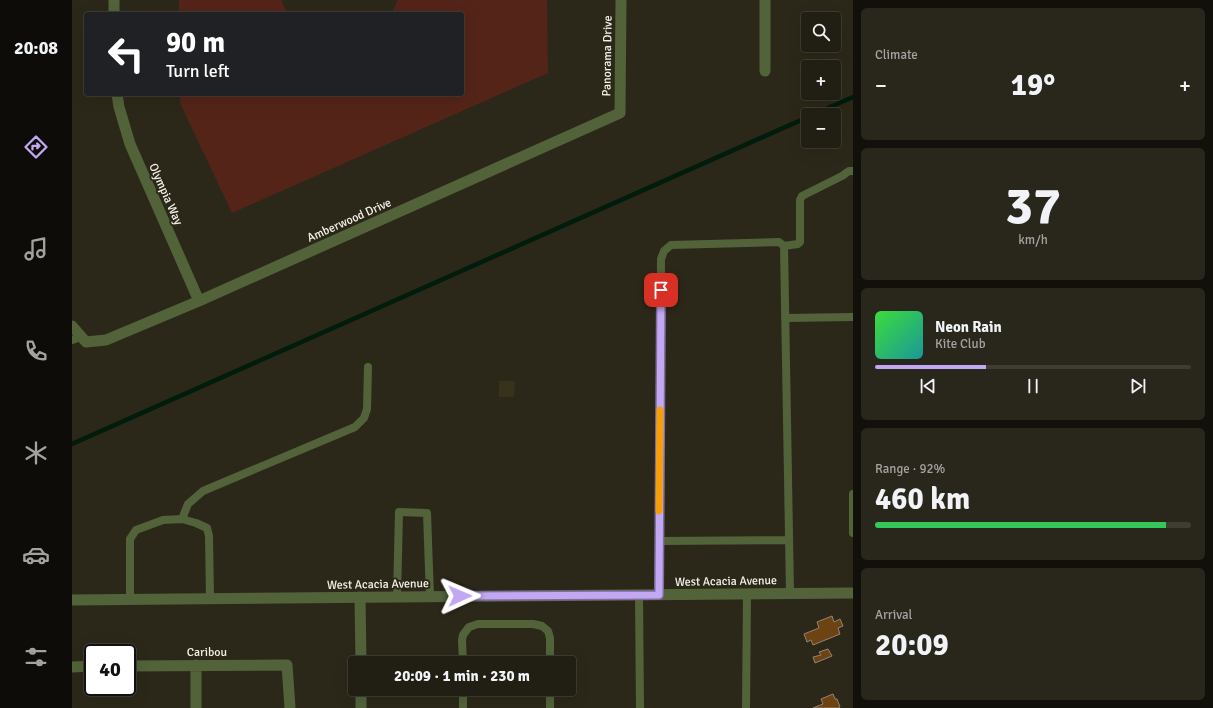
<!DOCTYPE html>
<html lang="en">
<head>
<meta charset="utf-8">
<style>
	body { margin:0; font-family:Signika,sans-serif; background:#29271c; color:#f1f3f6; height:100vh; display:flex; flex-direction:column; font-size:15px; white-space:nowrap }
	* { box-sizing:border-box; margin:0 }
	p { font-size:13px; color:#a2a2a0 }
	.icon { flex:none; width:22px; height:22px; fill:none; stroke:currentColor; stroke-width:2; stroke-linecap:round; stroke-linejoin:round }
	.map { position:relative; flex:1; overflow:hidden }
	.details { display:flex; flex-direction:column; gap:8px; padding:8px; background:#12100a; width:360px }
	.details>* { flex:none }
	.top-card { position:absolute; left:12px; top:12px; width:380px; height:84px; border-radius:4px; box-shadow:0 4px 16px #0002,0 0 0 1px #3e3c33; background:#202124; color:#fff; overflow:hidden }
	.buttons { position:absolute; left:729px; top:12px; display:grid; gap:8px }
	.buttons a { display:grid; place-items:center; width:40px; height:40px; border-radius:4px; background:#211e13; box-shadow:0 4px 16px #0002,0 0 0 1px #3e3c33; font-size:20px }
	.speed { position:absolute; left:12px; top:644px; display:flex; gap:8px; font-size:20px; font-weight:700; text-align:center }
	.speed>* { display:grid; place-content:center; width:52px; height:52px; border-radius:50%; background:#211e13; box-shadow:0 4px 16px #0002,0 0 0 1px #3e3c33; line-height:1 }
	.speed .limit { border:2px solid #111; border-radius:6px; background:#fff; color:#111 }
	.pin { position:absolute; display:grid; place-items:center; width:34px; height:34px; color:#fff; margin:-17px; border-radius:8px; box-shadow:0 2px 6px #0006 }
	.me { position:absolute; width:44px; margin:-22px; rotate:89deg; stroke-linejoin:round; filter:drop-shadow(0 0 3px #0008) }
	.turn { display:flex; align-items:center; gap:14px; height:84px; padding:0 16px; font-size:18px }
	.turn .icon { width:52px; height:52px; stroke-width:2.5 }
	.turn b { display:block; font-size:28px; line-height:34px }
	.big { font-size:30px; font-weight:700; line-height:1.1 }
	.details .card { flex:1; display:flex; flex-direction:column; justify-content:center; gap:6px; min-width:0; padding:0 14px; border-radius:6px; background:#29271c }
	.details .dial { align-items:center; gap:0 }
	.dial b { font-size:52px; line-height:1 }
	.song { display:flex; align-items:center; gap:12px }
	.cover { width:48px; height:48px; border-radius:6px; background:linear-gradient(135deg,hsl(120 70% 55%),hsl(180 70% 35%)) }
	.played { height:4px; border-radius:2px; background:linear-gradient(90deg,#c2a7f2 35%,#3e3c33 35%) }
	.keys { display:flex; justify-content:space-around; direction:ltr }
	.heat { display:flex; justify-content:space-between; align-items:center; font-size:22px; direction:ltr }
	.charge { height:6px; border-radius:3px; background:linear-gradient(90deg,#34c759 92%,#3e3c33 0) }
	.trip { position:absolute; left:276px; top:656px; width:228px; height:40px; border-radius:4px; background:#211e13; box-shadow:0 4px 16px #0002,0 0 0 1px #3e3c33; font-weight:700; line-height:40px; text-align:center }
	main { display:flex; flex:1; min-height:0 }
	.dock { display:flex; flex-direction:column; width:72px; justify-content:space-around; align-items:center; background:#0d0c08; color:#a2a2a0 }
	.dock .icon { width:28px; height:28px }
	.dock .active { color:#c2a7f2 }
	.dock b { font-size:18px; color:#f1f3f6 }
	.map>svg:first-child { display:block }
</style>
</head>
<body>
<main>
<nav class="dock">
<b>20:08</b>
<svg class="icon active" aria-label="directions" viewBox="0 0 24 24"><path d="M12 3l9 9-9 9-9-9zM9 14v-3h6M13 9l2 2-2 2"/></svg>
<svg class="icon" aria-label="music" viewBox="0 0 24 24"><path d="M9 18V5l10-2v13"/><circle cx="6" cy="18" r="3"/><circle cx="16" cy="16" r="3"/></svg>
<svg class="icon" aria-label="phone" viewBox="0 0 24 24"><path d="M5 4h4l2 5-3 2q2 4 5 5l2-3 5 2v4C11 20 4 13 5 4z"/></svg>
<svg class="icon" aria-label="climate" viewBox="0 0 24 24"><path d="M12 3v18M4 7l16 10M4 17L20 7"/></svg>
<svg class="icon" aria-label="car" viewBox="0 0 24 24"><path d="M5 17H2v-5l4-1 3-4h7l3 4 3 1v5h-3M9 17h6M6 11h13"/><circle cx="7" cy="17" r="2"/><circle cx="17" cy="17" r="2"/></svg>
<svg class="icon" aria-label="filters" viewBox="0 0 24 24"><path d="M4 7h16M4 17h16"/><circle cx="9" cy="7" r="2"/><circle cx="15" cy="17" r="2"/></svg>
</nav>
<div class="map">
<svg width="781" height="708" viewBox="0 0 781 708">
	<rect width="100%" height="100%" fill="#2c2819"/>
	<path fill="#37321c" d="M427 381H443L442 397H427Z"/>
	<path fill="#542419" d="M107 0H209L216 14H107Z
		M326 0H475L476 73 160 213 108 103V94H390V14H319Z"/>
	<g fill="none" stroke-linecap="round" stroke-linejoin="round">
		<path stroke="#001c0c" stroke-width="4.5" d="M740 115 781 97
			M0 444 736 117"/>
	</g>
	<path fill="#6d4311" stroke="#928476" d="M760 616 762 622 768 619 771 626 766 628 768 634 741 645 739 640 735 642 732 634 747 628 745 622Z
		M756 649 760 656 743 663 741 657 749 655 747 652Z
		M761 694 763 699H765L768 707 766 708H741L751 704 749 699Z"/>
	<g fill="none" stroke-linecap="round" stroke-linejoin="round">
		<path stroke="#52633a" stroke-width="8" d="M712 246 726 244 728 242V200L730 196 770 176 777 171H781
			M713 318 781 317
			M0 340 9 337
			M781 494V533
			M110 519 116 504 131 491 283 427 292 418 295 409 296 367
			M587 541 717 540
			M567 595 568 708
			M587 595 589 259 592 251 599 245 707 242 712 246 718 593
			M325 597 327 512 355 513 358 597
			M58 599V539L64 530 91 520 110 519 124 523 135 528 137 536 138 598
			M391 663 390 640 391 635 397 627 406 624H461L470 626 476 631 478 638V663
			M391 689V708
			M478 708V689
			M674 708 675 594"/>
		<path stroke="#52633a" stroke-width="11" d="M42 0V14
			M693 0V71
			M45 94 47 107 58 144 127 301
			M0 326 14 342 34 340 127 301 548 113 549 0
			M288 597 289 663
			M124 665V708
			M55 666 215 665 218 708
			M0 667 21 666
			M289 689V708"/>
		<path stroke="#52633a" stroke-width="11" d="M0 600 781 593"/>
	</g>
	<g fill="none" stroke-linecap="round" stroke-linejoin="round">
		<g stroke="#7e6d9d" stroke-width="10">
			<path id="route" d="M388 596 587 595 589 290"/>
		</g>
		<use href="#route" stroke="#c2a7f2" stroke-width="7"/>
		<path stroke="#f59e0b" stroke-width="7" d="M587 511 588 410"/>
	</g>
	<g text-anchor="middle" stroke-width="4" stroke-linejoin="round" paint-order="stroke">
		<g font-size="12" fill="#f4f2e8" stroke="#2c2819">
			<text transform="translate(535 56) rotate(-89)" y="4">Panorama Drive</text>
			<text transform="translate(94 194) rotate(66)" y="4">Olympia Way</text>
			<text transform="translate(277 220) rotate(-24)" y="4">Amberwood Drive</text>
			<text transform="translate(654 581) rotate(-1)" y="4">West Acacia Avenue</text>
			<text transform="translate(306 584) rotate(-1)" y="4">West Acacia Avenue</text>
			<text x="135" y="656">Caribou</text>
		</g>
	</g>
</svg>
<div class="buttons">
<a><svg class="icon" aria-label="search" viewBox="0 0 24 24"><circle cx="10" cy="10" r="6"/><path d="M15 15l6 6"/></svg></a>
<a>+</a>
<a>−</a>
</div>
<div class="speed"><div class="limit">40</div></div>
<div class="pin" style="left:589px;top:290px;background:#d93025"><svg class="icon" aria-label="arrive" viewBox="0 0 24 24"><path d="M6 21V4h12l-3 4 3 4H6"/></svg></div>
<svg class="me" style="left:388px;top:596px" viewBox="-20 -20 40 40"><path d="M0-17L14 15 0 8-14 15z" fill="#c2a7f2" stroke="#fff" stroke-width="4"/></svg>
<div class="trip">20:09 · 1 min · 230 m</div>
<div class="top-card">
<div class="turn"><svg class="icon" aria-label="left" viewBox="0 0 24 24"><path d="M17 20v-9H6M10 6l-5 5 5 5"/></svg><div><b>90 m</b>Turn left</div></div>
</div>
</div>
<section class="details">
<div class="card"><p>Climate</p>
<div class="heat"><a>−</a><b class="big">19°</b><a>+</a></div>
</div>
<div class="card dial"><b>37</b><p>km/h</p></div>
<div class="card">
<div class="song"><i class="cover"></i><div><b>Neon Rain</b><p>Kite Club</p></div></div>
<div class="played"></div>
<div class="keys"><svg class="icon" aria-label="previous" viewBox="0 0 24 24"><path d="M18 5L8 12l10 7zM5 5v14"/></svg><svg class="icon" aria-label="pause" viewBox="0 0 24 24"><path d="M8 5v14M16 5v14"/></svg><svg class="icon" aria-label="next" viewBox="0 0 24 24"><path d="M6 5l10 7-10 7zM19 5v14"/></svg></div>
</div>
<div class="card"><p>Range · 92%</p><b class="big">460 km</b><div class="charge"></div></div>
<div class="card"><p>Arrival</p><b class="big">20:09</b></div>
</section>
</main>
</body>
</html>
